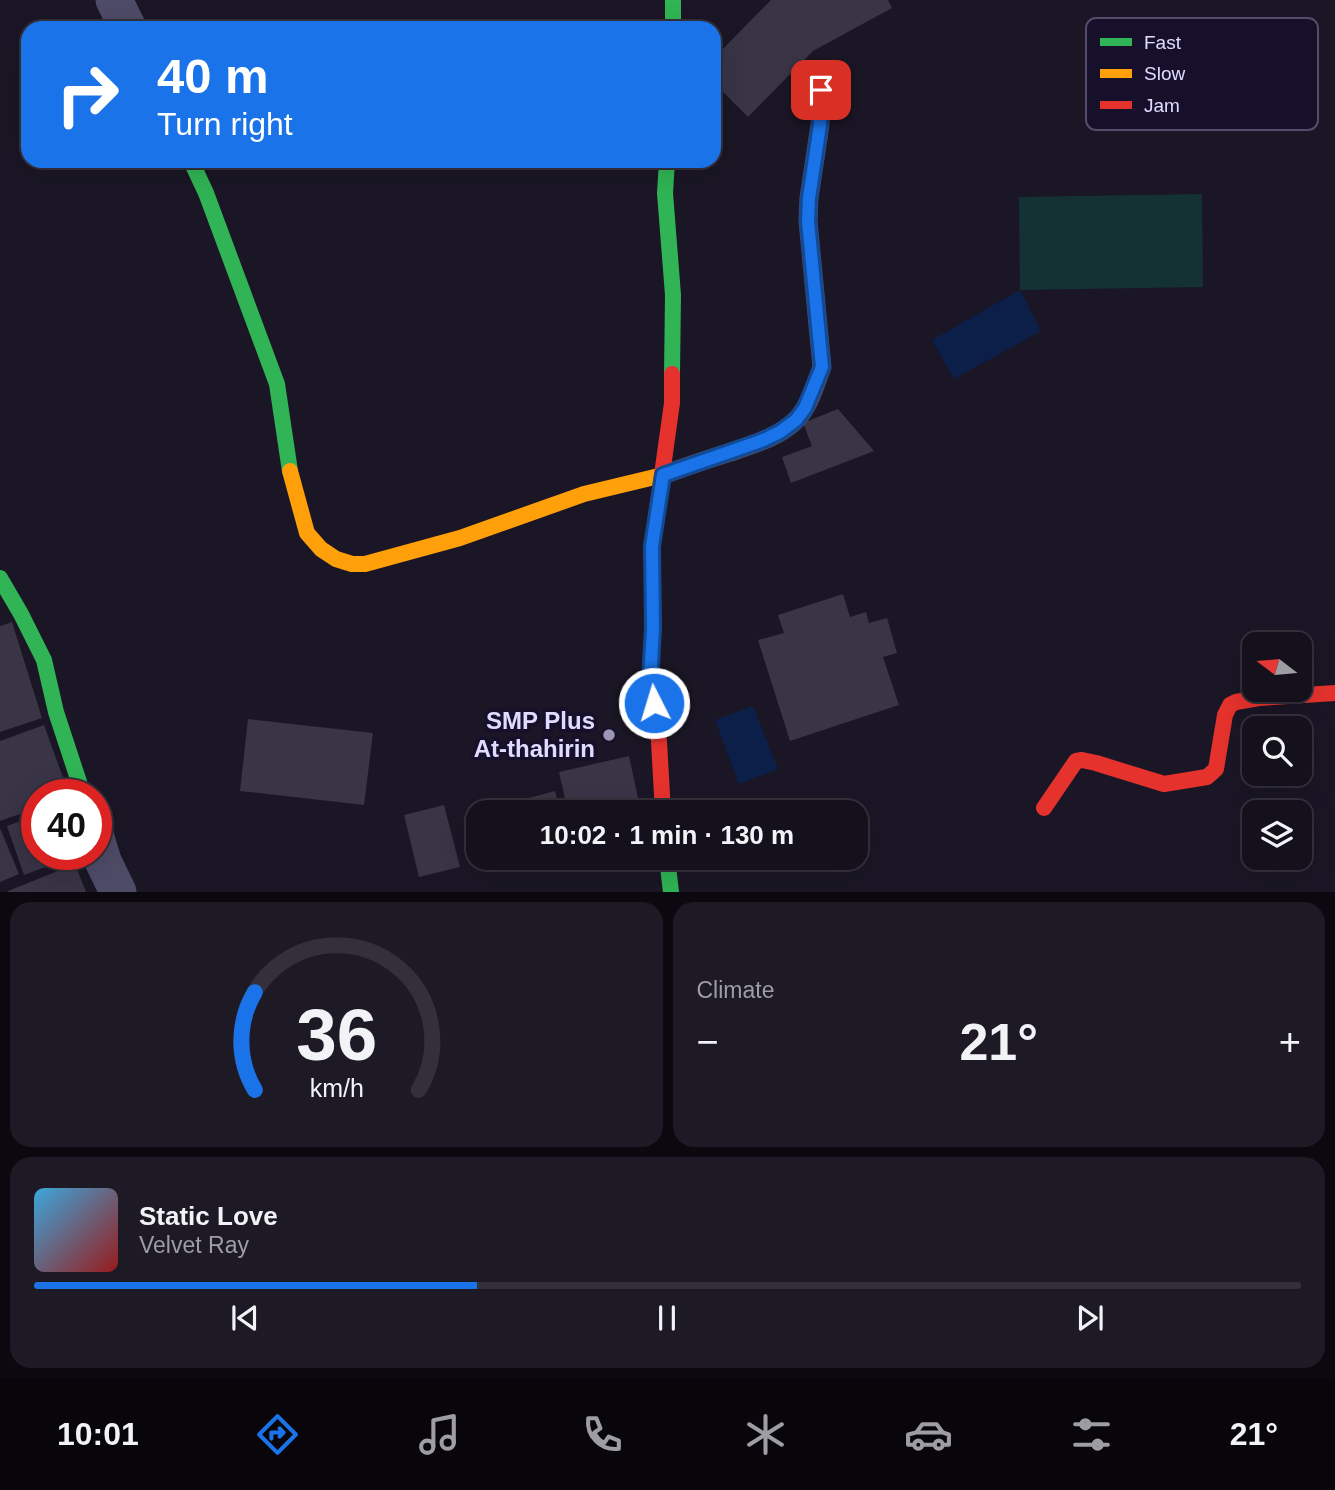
<!DOCTYPE html>
<html lang="en">
<head>
<meta charset="utf-8">
<style>
	body { margin:0; font-family:Arial,sans-serif; background:#1d1925; color:#f1f3f6; height:100vh; display:flex; flex-direction:column; font-size:26px; white-space:nowrap }
	* { box-sizing:border-box; margin:0 }
	p { font-size:23px; color:#9d9da3 }
	.icon { flex:none; width:38px; height:38px; fill:none; stroke:currentColor; stroke-width:2; stroke-linecap:round; stroke-linejoin:round }
	.map { position:relative; height:892px; overflow:hidden }
	.details { display:flex; flex-direction:column; gap:10px; padding:10px; background:#0b090f; flex:1 }
	.details>* { flex:none }
	.hud { position:absolute; left:21px; top:21px; width:700px; height:147px; border-radius:21px; box-shadow:0 7px 28px #0002,0 0 0 2px #33303b; background:#1a73e8; color:#fff; overflow:hidden }
	.needle { width:46px; rotate:286deg }
	.buttons { position:absolute; left:1242px; top:632px; display:grid; gap:14px }
	.buttons a { display:grid; place-items:center; width:70px; height:70px; border-radius:14px; background:#14101c; box-shadow:0 7px 28px #0002,0 0 0 2px #33303b; font-size:35px }
	.speed { position:absolute; left:21px; top:779px; display:flex; gap:14px; font-size:35px; font-weight:700; text-align:center }
	.speed>* { display:grid; place-content:center; width:91px; height:91px; border-radius:50%; background:#14101c; box-shadow:0 7px 28px #0002,0 0 0 2px #33303b; line-height:1 }
	.speed .limit { border:10px solid #d22; background:#fff; color:#111 }
	.pin { position:absolute; display:grid; place-items:center; width:60px; height:60px; color:#fff; margin:-30px; border-radius:14px; box-shadow:0 4px 10px #0006 }
	.me { position:absolute; width:77px; margin:-38px; rotate:355deg; stroke-linejoin:round; filter:drop-shadow(0 0 5px #0008) }
	.turn { display:flex; align-items:center; gap:24px; height:147px; padding:0 21px; font-size:32px }
	.turn .icon { width:91px; height:91px; stroke-width:2.5 }
	.turn b { display:block; font-size:49px; line-height:60px }
	.big { font-size:52px; font-weight:800; line-height:1.1 }
	.details .tile { flex:1; display:flex; flex-direction:column; justify-content:center; gap:10px; min-width:0; padding:0 24px; border-radius:21px; background:#1d1925 }
	.details .dial { align-items:center; gap:0 }
	.dial svg { height:182px; overflow:visible; fill:none; stroke:#33303b; stroke-width:7; stroke-linecap:round; text-anchor:middle }
	.dial text { fill:#f1f3f6; stroke:none }
	.song { display:flex; align-items:center; gap:21px }
	.cover { width:84px; height:84px; border-radius:10px; background:linear-gradient(135deg,hsl(200 70% 55%),hsl(0 70% 35%)) }
	.played { height:7px; border-radius:4px; background:linear-gradient(90deg,#1a73e8 35%,#33303b 35%) }
	.keys { display:flex; justify-content:space-around; direction:ltr }
	.heat { display:flex; justify-content:space-between; align-items:center; font-size:38px; direction:ltr }
	.details .tiles { flex:1; display:grid; gap:10px; grid-template-columns:1fr 1fr }
	.tile:last-child { grid-column:span 2 }
	.trip { position:absolute; left:466px; top:800px; width:402px; height:70px; border-radius:21px; background:#14101c; box-shadow:0 7px 28px #0002,0 0 0 2px #33303b; font-weight:800; line-height:70px; text-align:center }
	.dock { display:flex; height:112px; justify-content:space-around; align-items:center; background:#08060b; color:#9d9da3 }
	.dock .icon { width:49px; height:49px }
	.dock .current { color:#1a73e8 }
	.dock b { font-size:32px; color:#f1f3f6 }
	.map>svg:first-child { display:block }
</style>
</head>
<body>
<div class="map">
<svg width="1335" height="892" viewBox="0 0 1335 892">
	<rect width="100%" height="100%" fill="#1a1625"/>
	<path fill="#143233" d="M1202 194 1203 287 1020 290 1019 197Z"/>
	<path fill="#0b1f48" d="M1020 290 1041 331 954 379 932 340Z
		M753 706 778 769 739 784 715 720Z"/>
	<path fill="#393446" d="M771 0H888L892 8 813 51 748 117 714 83V58Z
		M838 409 874 451 791 483 782 457 812 446 803 423Z
		M843 594 850 617 866 612 869 623 887 618 897 653 883 657 899 705 790 741 758 640 784 633 778 615Z
		M12 622 42 718 0 732V626Z
		M248 719 373 733 364 805 240 791Z
		M44 725 69 794H37V808L0 821V741Z
		M629 756 641 812H568L559 772Z
		M555 791 560 812H481V811Z
		M444 805 460 867 419 877 404 815Z
		M478 812V858H512L478 867 464 816Z
		M37 815V854H81L24 875 7 826Z
		M0 828 19 874 0 882Z
		M75 864 86 892H8V891Z"/>
	<g fill="none" stroke-linecap="round" stroke-linejoin="round">
		<path stroke="#4d4b66" stroke-width="19" d="M663 475C685 467 708 459 731 452 753 444 777 438 795 421 809 408 815 385 822 367L808 221 809 198 820 125 821 90"/>
		<path stroke="#4d4b66" stroke-width="37" d="M114 0 128 28
			M96 838 103 861 118 892"/>
		<path stroke="#30b455" stroke-width="16" d="M673 0V28
			M191 161 206 193 277 384 290 471
			M667 161 665 193 673 295 672 374
			M0 578 21 614 44 660 56 712 83 794
			M667 858 671 892"/>
		<path stroke="#ff9f0a" stroke-width="16" d="M290 471 307 533 321 549 336 559 352 564H365L460 538 584 494 663 475"/>
		<path stroke="#e5322d" stroke-width="16" d="M1044 808 1076 761 1082 760 1096 763 1164 784 1207 777 1216 769 1225 715 1230 705 1236 702 1259 698 1335 693
			M663 812 658 724 650 682 653 628 652 546 672 403V374"/>
	</g>
	<g fill="none" stroke-linecap="round" stroke-linejoin="round">
		<g stroke="#114b97" stroke-width="18">
			<path id="route" d="M654 703 650 682 653 628 652 546 663 475 761 441 780 432 796 420 805 408 822 367 808 221 809 198 820 125 821 90"/>
		</g>
		<use href="#route" stroke="#1a73e8" stroke-width="12"/>
	</g>
	<circle fill="#9b96b3" stroke="#16102b" stroke-width="2.5" cx="609" cy="735" r="7"/>
	<g text-anchor="middle" stroke-width="7" stroke-linejoin="round" paint-order="stroke">
		<g font-size="24" font-weight="bold" fill="#e0dbff" stroke="#16102b" text-anchor="end">
			<text x="595" y="729">SMP Plus<tspan x="595" dy="28">At-thahirin</tspan></text>
		</g>
	</g>
	<rect x="1086" y="18" width="232" height="112" rx="10" fill="#16102b" stroke="#534d6b" stroke-width="2"/>
	<rect x="1100" y="38" width="32" height="8" fill="#30b455"/>
	<rect x="1100" y="69" width="32" height="9" fill="#ff9f0a"/>
	<rect x="1100" y="101" width="32" height="8" fill="#e5322d"/>
	<g font-size="19" fill="#e0dbff">
		<text x="1144" y="49">Fast</text>
		<text x="1144" y="80">Slow</text>
		<text x="1144" y="112">Jam</text>
	</g>
</svg>
<div class="buttons">
<a><svg class="needle" viewBox="-14 -14 28 28"><path d="M0-13l5 13h-10z" fill="#e53935"/><path d="M0 13l5-13h-10z" fill="#9d9da3"/></svg></a>
<a><svg class="icon" aria-label="search" viewBox="0 0 24 24"><circle cx="10" cy="10" r="6"/><path d="M15 15l6 6"/></svg></a>
<a><svg class="icon" aria-label="layers" viewBox="0 0 24 24"><path d="M12 4l9 5-9 5-9-5zM3 14l9 5 9-5"/></svg></a>
</div>
<div class="speed"><div class="limit">40</div></div>
<div class="pin" style="left:821px;top:90px;background:#d93025"><svg class="icon" aria-label="arrive" viewBox="0 0 24 24"><path d="M6 21V4h12l-3 4 3 4H6"/></svg></div>
<svg class="me" style="left:654px;top:703px" viewBox="-20 -20 40 40"><circle r="17" fill="#1a73e8" stroke="#fff" stroke-width="3"/><path d="M0-11L8 9 0 5-8 9z" fill="#fff"/></svg>
<div class="trip">10:02 · 1 min · 130 m</div>
<div class="hud">
<div class="turn"><svg class="icon" aria-label="right" viewBox="0 0 24 24"><path d="M7 20v-9h11M14 6l5 5-5 5"/></svg><div><b>40 m</b>Turn right</div></div>
</div>
</div>
<section class="details">
<div class="tiles">
<div class="tile dial"><svg viewBox="0 0 100 80">
<path d="M14 69A42 42 0 1 1 86 69"/>
<path d="M14 69A42 42 0 0 1 14 26" stroke="#1a73e8"/>
<text x="50" y="56" font-size="32" font-weight="700">36</text>
<text x="50" y="72" font-size="11">km/h</text>
</svg></div>
<div class="tile"><p>Climate</p>
<div class="heat"><a>−</a><b class="big">21°</b><a>+</a></div>
</div>
<div class="tile">
<div class="song"><i class="cover"></i><div><b>Static Love</b><p>Velvet Ray</p></div></div>
<div class="played"></div>
<div class="keys"><svg class="icon" aria-label="previous" viewBox="0 0 24 24"><path d="M18 5L8 12l10 7zM5 5v14"/></svg><svg class="icon" aria-label="pause" viewBox="0 0 24 24"><path d="M8 5v14M16 5v14"/></svg><svg class="icon" aria-label="next" viewBox="0 0 24 24"><path d="M6 5l10 7-10 7zM19 5v14"/></svg></div>
</div>
</div>
</section>
<nav class="dock">
<b>10:01</b>
<svg class="icon current" aria-label="directions" viewBox="0 0 24 24"><path d="M12 3l9 9-9 9-9-9zM9 14v-3h6M13 9l2 2-2 2"/></svg>
<svg class="icon" aria-label="music" viewBox="0 0 24 24"><path d="M9 18V5l10-2v13"/><circle cx="6" cy="18" r="3"/><circle cx="16" cy="16" r="3"/></svg>
<svg class="icon" aria-label="phone" viewBox="0 0 24 24"><path d="M5 4h4l2 5-3 2q2 4 5 5l2-3 5 2v4C11 20 4 13 5 4z"/></svg>
<svg class="icon" aria-label="climate" viewBox="0 0 24 24"><path d="M12 3v18M4 7l16 10M4 17L20 7"/></svg>
<svg class="icon" aria-label="car" viewBox="0 0 24 24"><path d="M5 17H2v-5l4-1 3-4h7l3 4 3 1v5h-3M9 17h6M6 11h13"/><circle cx="7" cy="17" r="2"/><circle cx="17" cy="17" r="2"/></svg>
<svg class="icon" aria-label="filters" viewBox="0 0 24 24"><path d="M4 7h16M4 17h16"/><circle cx="9" cy="7" r="2"/><circle cx="15" cy="17" r="2"/></svg>
<b>21°</b>
</nav>
</body>
</html>
